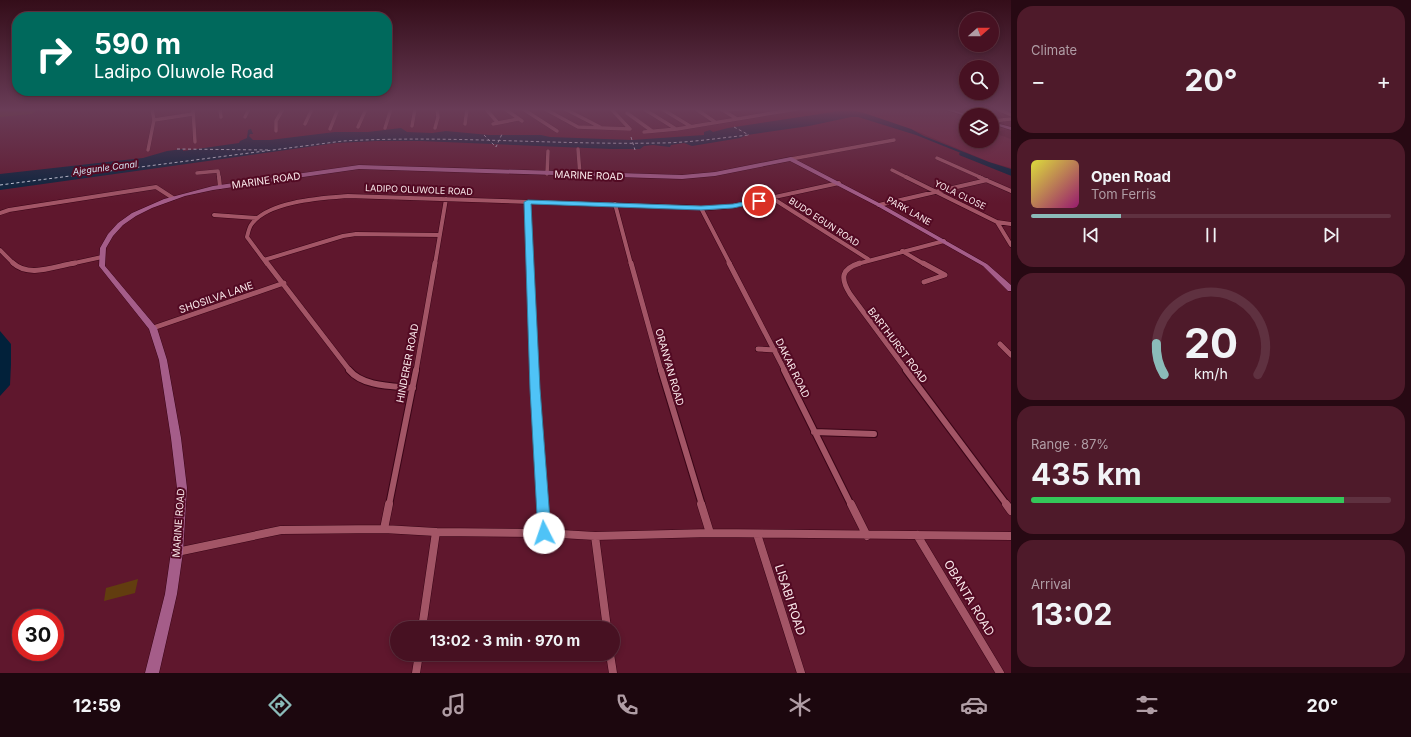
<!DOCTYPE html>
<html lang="en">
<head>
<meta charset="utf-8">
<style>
	body { margin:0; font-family:Inter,sans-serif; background:#4e1a2a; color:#f1f3f6; height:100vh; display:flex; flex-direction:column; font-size:15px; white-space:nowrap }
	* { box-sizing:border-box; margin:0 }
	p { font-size:13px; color:#b09da5 }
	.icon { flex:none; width:22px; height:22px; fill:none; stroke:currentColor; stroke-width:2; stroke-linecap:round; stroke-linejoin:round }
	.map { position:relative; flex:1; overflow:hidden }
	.drawer { display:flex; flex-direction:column; gap:6px; padding:6px; background:#270913; width:400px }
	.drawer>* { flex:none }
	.top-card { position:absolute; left:12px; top:12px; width:380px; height:84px; border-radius:16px; box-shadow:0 2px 6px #0003,0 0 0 1px #5f3140; background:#00695c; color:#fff; overflow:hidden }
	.needle { width:26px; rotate:69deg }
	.buttons { position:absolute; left:959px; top:12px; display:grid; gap:8px }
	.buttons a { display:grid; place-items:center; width:40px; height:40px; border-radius:50%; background:#471122; box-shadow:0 2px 6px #0003,0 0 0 1px #5f3140; font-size:20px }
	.speed { position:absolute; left:12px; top:609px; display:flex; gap:8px; font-size:20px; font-weight:700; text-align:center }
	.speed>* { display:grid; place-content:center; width:52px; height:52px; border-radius:50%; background:#471122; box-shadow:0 2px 6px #0003,0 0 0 1px #5f3140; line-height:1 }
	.speed .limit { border:6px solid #d22; background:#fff; color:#111 }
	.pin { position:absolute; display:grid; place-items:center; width:34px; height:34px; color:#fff; margin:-17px; border:2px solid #fff; border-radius:50%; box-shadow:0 1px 4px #0007 }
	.me { position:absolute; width:44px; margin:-22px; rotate:356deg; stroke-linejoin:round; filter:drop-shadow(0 0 3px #0008) }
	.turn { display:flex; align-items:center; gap:14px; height:84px; padding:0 16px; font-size:18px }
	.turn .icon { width:52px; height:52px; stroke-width:2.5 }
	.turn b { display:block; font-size:28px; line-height:34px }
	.big { font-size:30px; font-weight:700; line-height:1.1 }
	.drawer .card { flex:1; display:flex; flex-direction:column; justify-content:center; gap:6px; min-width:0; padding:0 14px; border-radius:16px; background:#4e1a2a }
	.drawer .dial { align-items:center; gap:0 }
	.dial svg { height:104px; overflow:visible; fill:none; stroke:#5f3140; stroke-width:7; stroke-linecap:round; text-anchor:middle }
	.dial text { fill:#f1f3f6; stroke:none }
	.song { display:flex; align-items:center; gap:12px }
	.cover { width:48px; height:48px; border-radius:6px; background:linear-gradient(135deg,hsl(60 70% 55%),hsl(320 70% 35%)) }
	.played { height:4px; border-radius:2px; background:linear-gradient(90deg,#8bbbb9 25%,#5f3140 25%) }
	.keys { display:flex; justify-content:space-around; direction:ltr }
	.heat { display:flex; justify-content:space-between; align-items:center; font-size:22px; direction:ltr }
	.charge { height:6px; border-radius:3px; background:linear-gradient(90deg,#34c759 87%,#5f3140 0) }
	.trip { position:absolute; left:390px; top:621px; width:230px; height:40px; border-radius:20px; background:#471122; box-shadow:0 2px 6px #0003,0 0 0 1px #5f3140; font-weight:700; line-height:40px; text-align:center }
	.dock { display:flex; height:64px; justify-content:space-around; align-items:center; background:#1c070e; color:#b09da5 }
	.dock .icon { width:28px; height:28px }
	.dock .selected { color:#8bbbb9 }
	.dock b { font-size:18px; color:#f1f3f6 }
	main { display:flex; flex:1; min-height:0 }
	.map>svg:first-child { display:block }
</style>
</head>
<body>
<main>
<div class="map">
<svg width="1011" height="673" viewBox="0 0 1011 673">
	<rect width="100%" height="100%" fill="#5f172d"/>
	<path fill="#6e1f37" d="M838 109H945L966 116V141H992V123L1008 129 994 133 1011 139V168L989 162 919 132 864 113 850 110 843 111Z"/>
	<path fill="#623d0f" d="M37 109 32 114 0 117V110Z
		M138 579 135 593 104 601 106 588Z"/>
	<path fill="#02213a" d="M850 110 864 113 911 129 924 136 989 162 1011 169V173L916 135 858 117H851L809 126 747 135 740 138 692 146 684 143 671 145 670 147 653 145 644 146 640 149H612L421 141H376L336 143 0 190V174L143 158 167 151 183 149V151L239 143 240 141 247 138 248 130 251 129 253 134H250L249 136 253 140H270L335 132H368L401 128 407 132 432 133 446 131 489 135H541L550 137 632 140 704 135V132L710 130 713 132 728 128 833 112 834 111Z
		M0 331 11 344V364L10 385 0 396Z"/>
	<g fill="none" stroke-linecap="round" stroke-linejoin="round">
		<path stroke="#02213a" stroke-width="3.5" d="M961 154 1011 174"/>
		<path stroke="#d1e1ef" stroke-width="1" stroke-dasharray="3 2.5" stroke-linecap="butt" d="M734 127 749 135
			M484 135 496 147 502 134
			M631 137 635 150
			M177 149 268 150
			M0 185 343 141C448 135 553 145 658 143 688 143 719 138 749 135"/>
		<g stroke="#3a0517" stroke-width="4">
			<path id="street-far4" d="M193 109 195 142
				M220 109 221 117
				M486 109 497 122
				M505 109 522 121
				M523 109 557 131
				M545 109 578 127 630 129
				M565 109 600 127
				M611 109 630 129
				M644 109 676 129
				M662 109 690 126
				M696 109 715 122
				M721 109 737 119
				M998 109 1011 115
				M722 110 740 109
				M627 113 652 131
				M245 117 249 109
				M154 120 193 114
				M992 121 1011 119
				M305 124 312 109
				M465 124 467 109
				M493 124 518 119
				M412 126 415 109
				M358 127 366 109
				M385 128 391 109
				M435 128 438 117 437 109
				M330 129 338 109
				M276 131V121L283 109
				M644 132 677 129 797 109
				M578 149 580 175
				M148 150 154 120 152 109
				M937 158 982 178
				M791 159 894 140
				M892 170 908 178
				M197 173 218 171 219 178
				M547 174 548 151"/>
		</g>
		<g stroke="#3a0517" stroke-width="5">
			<path id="street-far3" d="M219 177 220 187
				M906 177 997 222 1011 245
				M979 177 1011 191
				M772 198 868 259
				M528 202 530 264
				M615 204 631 264
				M879 205 987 180
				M701 208 730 264
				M0 213 9 210 156 187 173 198
				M214 215 257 218
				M997 222 1011 224
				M0 250 14 264
				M902 251 924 264
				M264 260 343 236 356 234 440 235
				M70 264 102 257
				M267 264 247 237C248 233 249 228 251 225 267 201 322 198 348 196L711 208 733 206 839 183
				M435 264 446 199
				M857 264 944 241"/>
		</g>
		<g stroke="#3a0517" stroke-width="6">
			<path id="street-far2" d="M13 263C29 278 55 266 75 263
				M267 263 350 371
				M530 263 534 371
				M631 263 661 371
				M729 263 785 371
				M860 263C841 269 840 278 850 294L907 371
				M923 263 945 275 924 282
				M153 328 284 283
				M1000 344 1011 355
				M758 349 775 350
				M416 371 435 263"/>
		</g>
		<g stroke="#3a0517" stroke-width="8">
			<path id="street-far1" d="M349 370C363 387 393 386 413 388
				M534 370 542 505
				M661 370 702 505
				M784 370 851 505
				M906 370 1007 505
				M814 432 874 434
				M389 505 416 370"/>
		</g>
		<g stroke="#3a0517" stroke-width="9">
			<path id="street" d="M542 504 544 533
				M701 504 710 533
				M851 504 867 536
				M1006 504 1011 511
				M384 529 389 504
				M757 534 801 673
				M917 535 1000 673
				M595 536 607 628
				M177 552 281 530 384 529 436 532 544 533 595 536 710 533 1011 536
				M422 628 436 532
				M610 654 613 673
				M416 673 419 654"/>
		</g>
		<g stroke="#3a0517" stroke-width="1">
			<path id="secondary" d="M943 109H950L968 115H966V116Z
				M992 122 1011 127V130L992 124Z
				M791 157 881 204 987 264 1011 285V291H1008L983 266 877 206 790 161 715 176 682 179 359 169 213 190 185 196 152 208 136 216 123 225 113 236 106 248 105 266 157 328 167 360 181 438 187 488 183 552 177 594 159 673H145L165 594 171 552 177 488 171 438 159 360 149 329 99 266 100 248 108 234 118 223 132 213 164 199 213 186 359 165 682 175 715 172Z"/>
		</g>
		<use href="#street-far4" stroke="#a35566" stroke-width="3.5"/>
		<use href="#street-far3" stroke="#a35566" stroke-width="4"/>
		<use href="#street-far2" stroke="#a35566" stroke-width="5"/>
		<use href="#street-far1" stroke="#a35566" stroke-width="6"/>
		<use href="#street" stroke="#a35566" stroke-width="8"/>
		<use href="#secondary" fill="#a55d89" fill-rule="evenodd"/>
	</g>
	<linearGradient id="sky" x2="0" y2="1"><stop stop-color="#340d19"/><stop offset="0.54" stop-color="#693c57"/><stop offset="1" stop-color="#693c57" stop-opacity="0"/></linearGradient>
	<rect width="1011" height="203" fill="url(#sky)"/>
	<path fill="#4fc3f7" stroke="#337fa1" d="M759 199H762V202L733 208 701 210 531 204 540 389 551 533 549 537 544 538 540 537 538 533 530 389 524 202 528 200 701 206 733 204Z"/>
	<g text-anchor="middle" stroke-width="4" stroke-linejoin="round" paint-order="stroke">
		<g font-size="9" font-style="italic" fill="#d1e1ef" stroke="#520a23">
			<text transform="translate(105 168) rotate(-7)" y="3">Ajegunle Canal</text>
		</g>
		<g font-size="9" fill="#fbe9eb" stroke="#520a23">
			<text transform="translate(419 190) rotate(2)" y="3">LADIPO OLUWOLE ROAD</text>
			<text transform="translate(960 195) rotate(26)" y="3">YOLA CLOSE</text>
			<text transform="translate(909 211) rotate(29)" y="3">PARK LANE</text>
			<text transform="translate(824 222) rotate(33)" y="3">BUDO EGUN ROAD</text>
		</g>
		<g font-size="10" fill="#fbe9eb" stroke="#520a23">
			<text transform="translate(589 175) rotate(2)" y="4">MARINE ROAD</text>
			<text transform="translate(266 180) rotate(-8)" y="4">MARINE ROAD</text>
			<text transform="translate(216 297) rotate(-19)" y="4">SHOSILVA LANE</text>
			<text transform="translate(898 345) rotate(53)" y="4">BARTHURST ROAD</text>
			<text transform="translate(407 363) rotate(-79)" y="4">HINDERER ROAD</text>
			<text transform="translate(670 367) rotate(74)" y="4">ORANYAN ROAD</text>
			<text transform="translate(793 368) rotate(64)" y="4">DAKAR ROAD</text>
			<text transform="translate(178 523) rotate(-86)" y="4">MARINE ROAD</text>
		</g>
		<g font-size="12" fill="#fbe9eb" stroke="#520a23">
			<text transform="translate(969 598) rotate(59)" y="4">OBANTA ROAD</text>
			<text transform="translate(790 600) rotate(72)" y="4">LISABI ROAD</text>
		</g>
	</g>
</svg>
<div class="buttons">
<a><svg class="needle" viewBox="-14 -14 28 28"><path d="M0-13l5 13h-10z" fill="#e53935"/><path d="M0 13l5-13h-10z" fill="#b09da5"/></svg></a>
<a><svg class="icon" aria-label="search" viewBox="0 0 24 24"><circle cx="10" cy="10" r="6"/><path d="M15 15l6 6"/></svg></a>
<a><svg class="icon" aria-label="layers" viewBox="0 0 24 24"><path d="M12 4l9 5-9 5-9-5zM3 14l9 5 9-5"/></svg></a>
</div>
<div class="speed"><div class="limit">30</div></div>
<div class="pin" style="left:759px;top:201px;background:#d93025"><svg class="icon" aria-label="arrive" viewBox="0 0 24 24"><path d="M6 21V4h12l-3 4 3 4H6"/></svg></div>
<svg class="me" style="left:544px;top:533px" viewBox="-20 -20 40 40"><circle r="19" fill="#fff"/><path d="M0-13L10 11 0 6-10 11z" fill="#4fc3f7"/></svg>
<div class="trip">13:02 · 3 min · 970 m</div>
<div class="top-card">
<div class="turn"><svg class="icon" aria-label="right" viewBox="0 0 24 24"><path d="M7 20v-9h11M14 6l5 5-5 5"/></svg><div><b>590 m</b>Ladipo Oluwole Road</div></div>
</div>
</div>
<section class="drawer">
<div class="card"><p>Climate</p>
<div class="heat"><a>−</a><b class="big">20°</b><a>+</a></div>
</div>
<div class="card">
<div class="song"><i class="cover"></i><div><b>Open Road</b><p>Tom Ferris</p></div></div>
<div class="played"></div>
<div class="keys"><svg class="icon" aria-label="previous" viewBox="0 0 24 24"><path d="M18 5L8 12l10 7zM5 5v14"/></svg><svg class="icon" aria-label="pause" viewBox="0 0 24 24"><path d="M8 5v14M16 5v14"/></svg><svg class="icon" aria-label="next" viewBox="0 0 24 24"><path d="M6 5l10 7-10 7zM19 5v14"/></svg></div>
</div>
<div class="card dial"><svg viewBox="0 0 100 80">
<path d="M14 69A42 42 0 1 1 86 69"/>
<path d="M14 69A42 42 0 0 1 8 45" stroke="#8bbbb9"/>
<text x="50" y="56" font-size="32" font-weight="700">20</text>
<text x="50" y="72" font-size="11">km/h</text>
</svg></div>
<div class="card"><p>Range · 87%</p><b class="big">435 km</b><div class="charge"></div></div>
<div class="card"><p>Arrival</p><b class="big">13:02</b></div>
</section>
</main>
<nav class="dock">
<b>12:59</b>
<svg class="icon selected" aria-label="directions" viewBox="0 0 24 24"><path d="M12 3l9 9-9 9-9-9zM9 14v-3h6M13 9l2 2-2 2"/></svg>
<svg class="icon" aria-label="music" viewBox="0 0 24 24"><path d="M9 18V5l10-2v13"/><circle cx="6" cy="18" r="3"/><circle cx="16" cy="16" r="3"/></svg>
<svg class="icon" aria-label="phone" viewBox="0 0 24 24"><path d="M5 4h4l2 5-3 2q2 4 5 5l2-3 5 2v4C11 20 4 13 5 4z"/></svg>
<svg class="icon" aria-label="climate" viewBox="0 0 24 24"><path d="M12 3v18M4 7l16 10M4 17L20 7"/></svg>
<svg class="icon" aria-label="car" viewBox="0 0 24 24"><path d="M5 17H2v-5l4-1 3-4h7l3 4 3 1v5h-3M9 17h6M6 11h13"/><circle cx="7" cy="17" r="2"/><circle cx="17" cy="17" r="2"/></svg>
<svg class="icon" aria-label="filters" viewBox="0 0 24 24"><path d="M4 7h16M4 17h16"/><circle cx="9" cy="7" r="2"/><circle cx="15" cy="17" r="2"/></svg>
<b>20°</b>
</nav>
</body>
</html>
